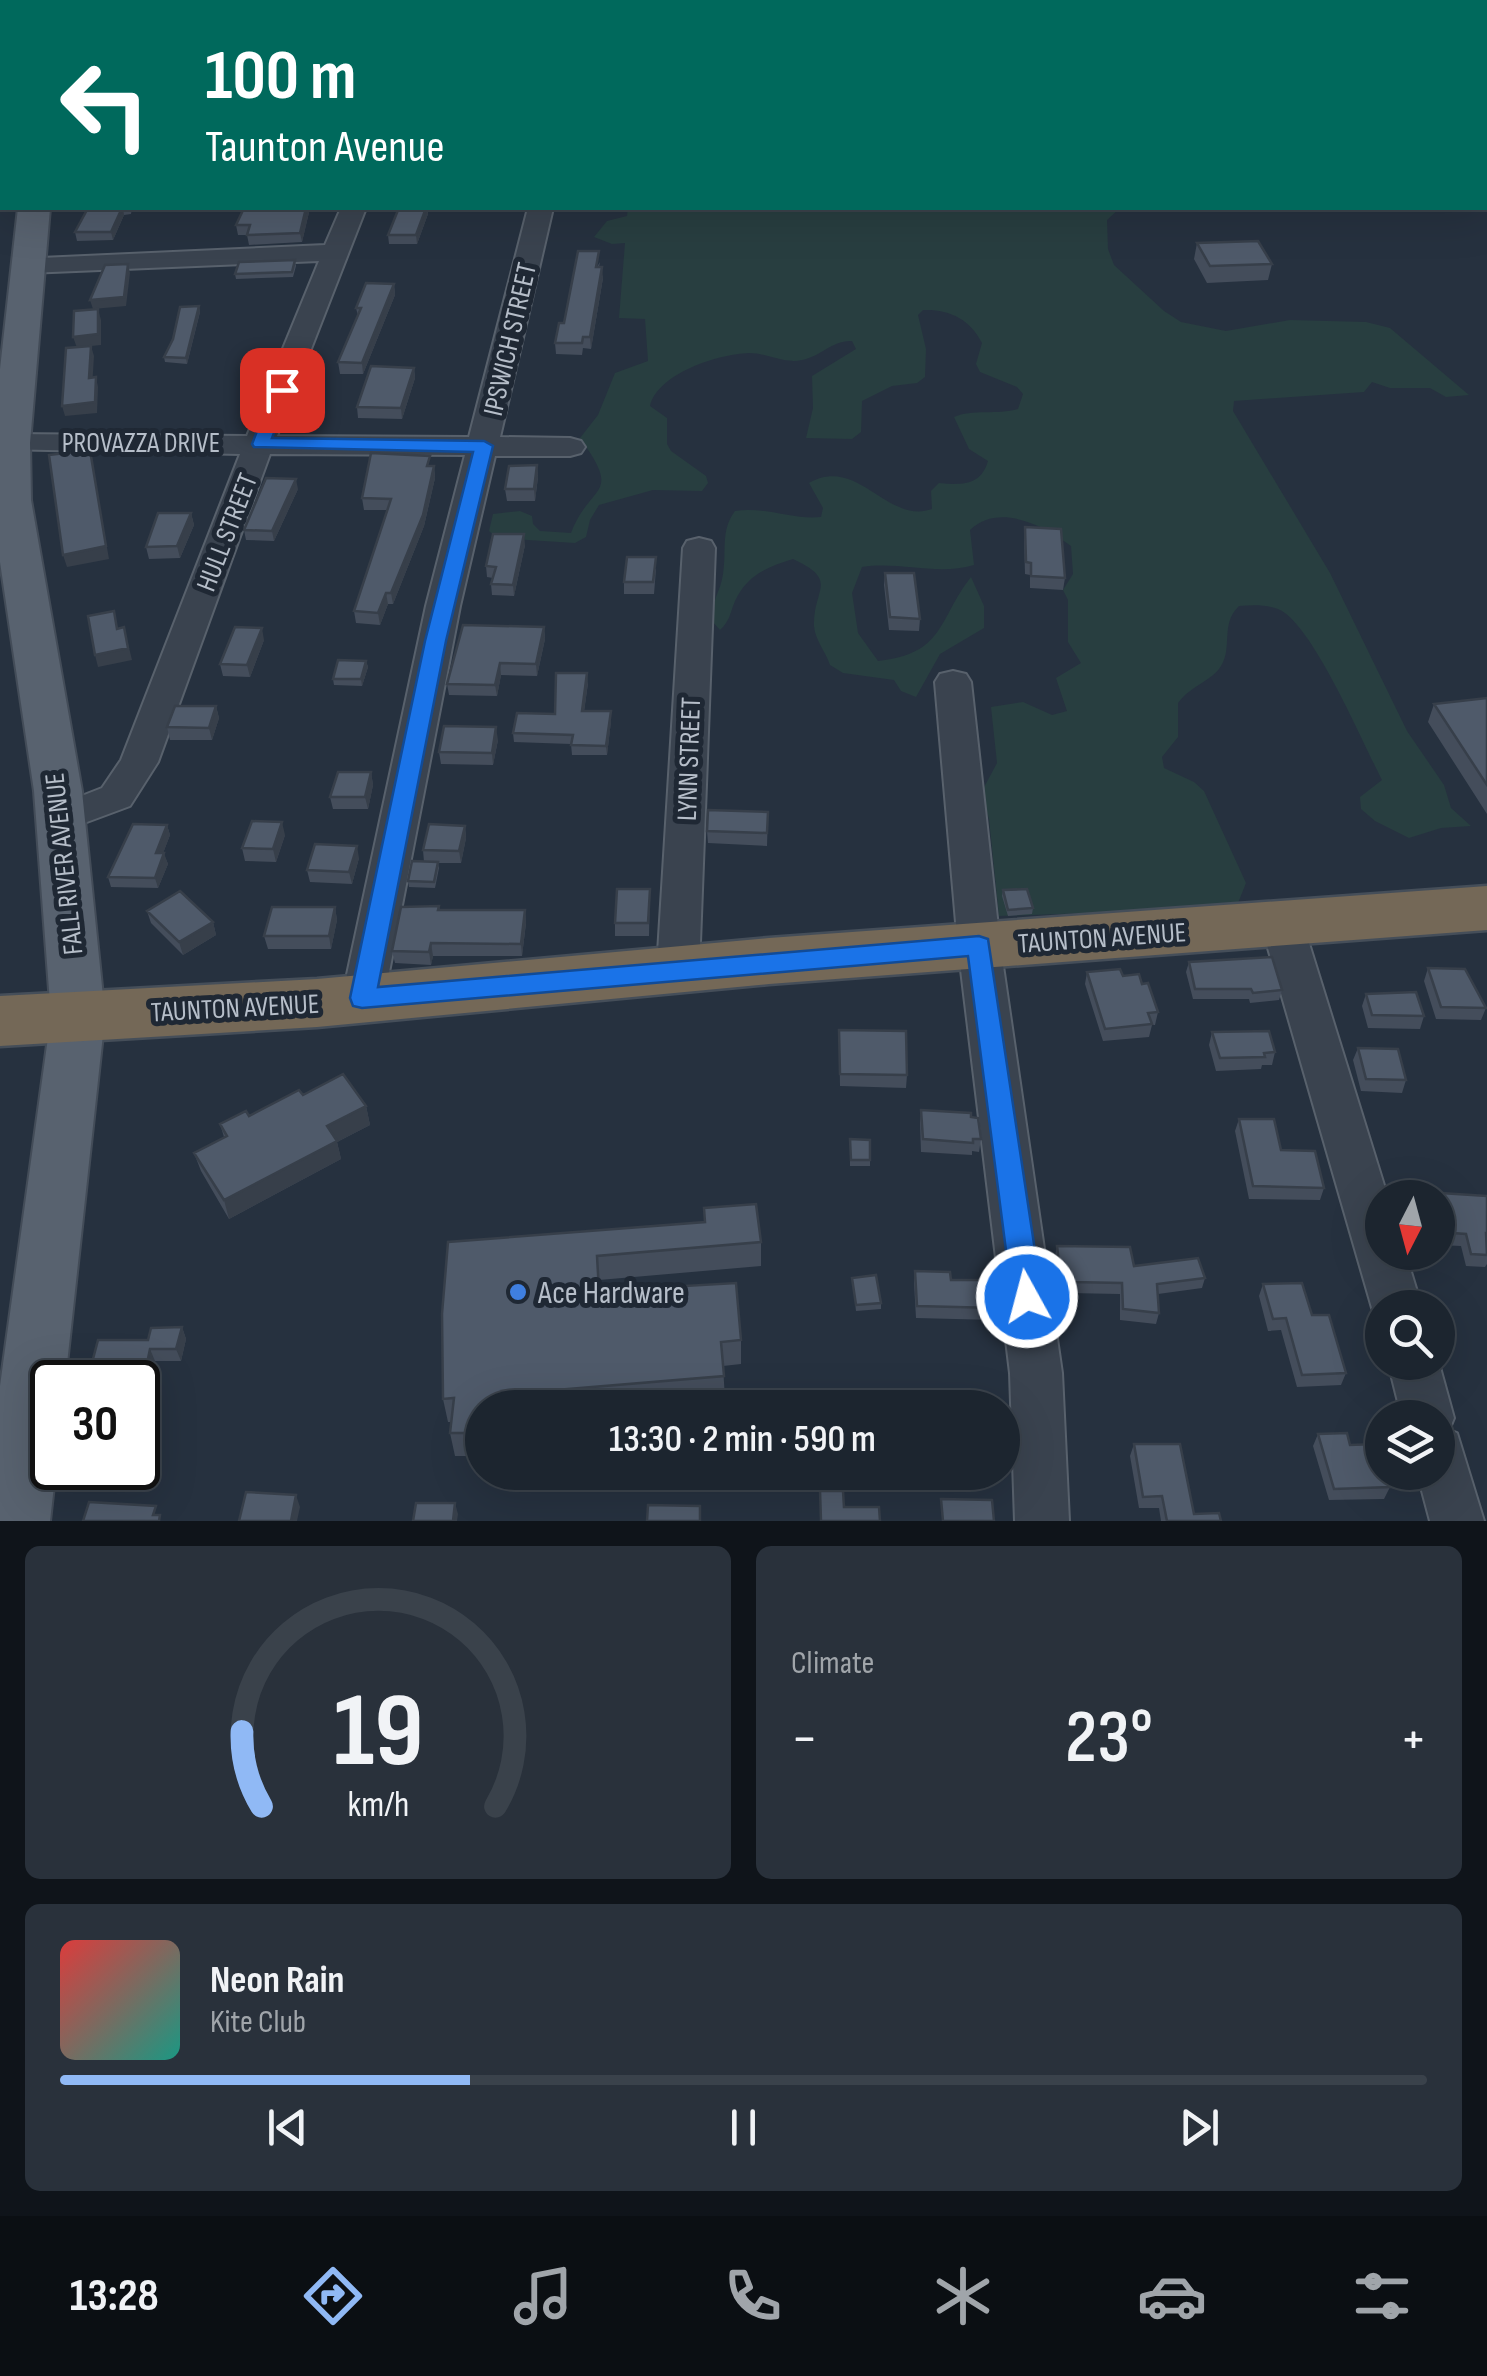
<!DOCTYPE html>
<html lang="en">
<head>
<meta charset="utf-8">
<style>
	body { margin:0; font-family:"Sofia Sans Condensed",sans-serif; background:#29313b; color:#f1f3f6; height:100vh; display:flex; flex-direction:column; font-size:38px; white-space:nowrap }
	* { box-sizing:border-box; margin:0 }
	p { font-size:32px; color:#a0a5aa }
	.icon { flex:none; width:55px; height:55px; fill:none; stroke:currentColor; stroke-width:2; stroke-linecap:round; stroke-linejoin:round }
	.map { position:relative; height:1521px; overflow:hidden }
	.details { display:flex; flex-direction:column; gap:25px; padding:25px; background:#0f141a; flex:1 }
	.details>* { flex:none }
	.guide { position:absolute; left:0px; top:0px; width:1488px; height:210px; box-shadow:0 10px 40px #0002,0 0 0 2px #3a424b; background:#00695c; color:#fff; overflow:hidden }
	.needle { width:65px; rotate:186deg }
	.buttons { position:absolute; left:1365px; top:1180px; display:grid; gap:20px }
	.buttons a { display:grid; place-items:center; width:90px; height:90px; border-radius:50%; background:#1c252f; box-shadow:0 10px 40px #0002,0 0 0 2px #3a424b; font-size:50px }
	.speed { position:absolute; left:30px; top:1360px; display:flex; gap:20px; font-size:50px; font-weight:700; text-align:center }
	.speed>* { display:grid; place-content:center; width:130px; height:130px; border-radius:50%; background:#1c252f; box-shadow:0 10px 40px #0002,0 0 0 2px #3a424b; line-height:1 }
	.speed .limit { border:5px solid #111; border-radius:15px; background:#fff; color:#111 }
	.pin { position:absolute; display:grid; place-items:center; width:85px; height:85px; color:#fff; margin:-42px; border-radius:20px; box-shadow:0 5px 15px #0006 }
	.me { position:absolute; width:110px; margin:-55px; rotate:353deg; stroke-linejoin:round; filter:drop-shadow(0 0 8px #0008) }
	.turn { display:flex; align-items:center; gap:35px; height:210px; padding:0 40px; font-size:45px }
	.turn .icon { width:130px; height:130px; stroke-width:2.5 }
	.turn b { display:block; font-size:70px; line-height:85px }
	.big { font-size:75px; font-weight:600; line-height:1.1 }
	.details .widget { flex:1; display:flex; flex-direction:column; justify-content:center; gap:15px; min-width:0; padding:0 35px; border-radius:15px; background:#29313b }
	.details .dial { align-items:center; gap:0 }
	.dial svg { height:260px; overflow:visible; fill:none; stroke:#3a424b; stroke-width:7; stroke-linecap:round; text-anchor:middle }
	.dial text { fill:#f1f3f6; stroke:none }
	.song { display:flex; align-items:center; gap:30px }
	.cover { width:120px; height:120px; border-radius:15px; background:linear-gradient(135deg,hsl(0 70% 55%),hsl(170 70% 35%)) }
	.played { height:10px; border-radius:5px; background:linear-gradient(90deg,#90b9f5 30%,#3a424b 30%) }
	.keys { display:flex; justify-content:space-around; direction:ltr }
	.heat { display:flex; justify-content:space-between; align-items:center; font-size:55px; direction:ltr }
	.details .tiles { flex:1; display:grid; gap:25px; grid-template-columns:1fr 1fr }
	.widget:last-child { grid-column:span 2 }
	.trip { position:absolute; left:465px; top:1390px; width:555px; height:100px; border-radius:50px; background:#1c252f; box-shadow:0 10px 40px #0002,0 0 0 2px #3a424b; font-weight:600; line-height:100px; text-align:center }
	.tabs { display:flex; height:160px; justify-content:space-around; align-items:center; background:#0b0f13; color:#a0a5aa }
	.tabs .icon { width:70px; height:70px }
	.tabs .on { color:#90b9f5 }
	.tabs b { font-size:45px; color:#f1f3f6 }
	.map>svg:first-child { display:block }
</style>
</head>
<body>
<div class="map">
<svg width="1487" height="1521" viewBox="0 0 1487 1521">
	<rect width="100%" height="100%" fill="#26313f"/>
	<path fill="#283e40" d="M155 0H657L658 2H156Z
		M628 208H1120L1107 220 1108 249 1114 265 1164 311 1181 322 1226 331 1290 320 1366 322 1390 328 1469 395 1446 397 1430 388H1390L1372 382 1364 392 1234 401 1233 411 1330 573 1407 731 1444 785 1451 808 1471 826 1441 828 1409 838 1375 821 1361 809 1360 797 1382 780C1361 739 1318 638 1285 613 1273 604 1254 605 1239 606 1220 624 1233 647 1221 666 1212 681 1190 686 1178 703V737L1162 757 1164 768 1194 782 1204 791 1246 883 1236 908 999 916 989 819 981 793 997 763 991 707 1023 702 1052 715 1067 711 1056 678 1081 663 1068 642V600L1063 590 1073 574 1071 546C1045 526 999 502 970 530L974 565C937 576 900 561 862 567L852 593 858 633 878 661C945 654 938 619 971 577L984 606V628L940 654 916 697 901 691 894 680 843 673 830 665C826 652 815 640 814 626 813 588 840 581 793 559 767 567 747 575 735 601 730 613 730 621 720 630L712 621C712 597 720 594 723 574 727 551 720 531 735 511 764 506 792 520 821 517L823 508 809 483C858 455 887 525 932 509L931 491 939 483C961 485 981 486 988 461L969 449 954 417C972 409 997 415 1018 409L1023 394 1017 387 980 372 976 364 982 343C970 319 949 309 923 310L918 315 926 349 925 377 917 383 892 386 862 401 861 432 852 439 806 438 813 408 812 376 856 349 852 341C832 340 822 356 802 360 784 364 767 353 749 353 719 354 658 373 650 406L667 418V444L671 451 706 476 708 483 702 491 653 490 599 505 590 520 586 537 575 543 497 538 489 531 493 514 520 511 532 516 533 524 540 531 571 533C591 481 623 498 580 438L598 415 615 373 648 361 645 319 619 318 625 243 612 244 594 237 607 221 627 216Z"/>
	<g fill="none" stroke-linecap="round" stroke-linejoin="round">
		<g stroke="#58616c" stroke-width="4">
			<path id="minor" d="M341 208H366L277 436 469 437 528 208H553L500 437 570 438 581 441 585 447 581 453 570 456H495L460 606 384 998 378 1010 363 1014 348 1010 342 998 426 606 465 455 270 454 158 762 130 806 60 832 46 828 41 819 46 810 102 788 121 760 240 454 0 449V437L11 434 247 436 319 261 28 273 19 271 15 265 19 259 325 245Z
				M699 538 711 541 715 548 699 969 693 980 678 985 663 980 657 969 683 548 687 541Z
				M953 671 966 674 971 682 1000 945 1062 1373 1069 1521H1015L1010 1373 958 945 935 682 940 674Z
				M1282 909 1297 913 1303 924 1388 1198H1382V1252H1405L1422 1308H1382V1325L1372 1308 1261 924 1267 913Z
				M1438 1360 1454 1418 1449 1430 1457 1433 1484 1521H1430L1417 1472H1438V1418H1402L1388 1362Z"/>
		</g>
		<g stroke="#434c58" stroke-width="4">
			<path id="major" d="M0 0H26L27 2 2 4Z
				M18 208H50L30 443 31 500 82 791 105 1016 65 1382H52V1468H56L50 1521H0V1386L51 1016 34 791 0 562V369Z"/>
		</g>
		<g stroke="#454e59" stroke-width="5">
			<path id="highway" d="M1487 886V930L769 984 317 1027 0 1046V996L317 979 769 938Z"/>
		</g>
		<use href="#minor" fill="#3a434f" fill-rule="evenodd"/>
		<use href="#major" fill="#58626f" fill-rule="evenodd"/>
		<use href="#highway" fill="#746857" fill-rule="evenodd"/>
	</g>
	<path fill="#444d5b" d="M1485 75H1487V143L1485 142Z
		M88 208H132L131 214 124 215 113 240 77 241 75 232Z
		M310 208 302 242 249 245 247 235H238L236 225Z
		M401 208H427L428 214 417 244H389L388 235Z
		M1197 243 1272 264 1268 280 1207 283 1194 259Z
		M295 260 296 266 293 277 236 279 235 274Z
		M600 262 599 267 603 278 591 349 583 348 582 355 556 354 555 343 564 323Z
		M394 284 395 295 363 374H340L338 362 358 316 356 308Z
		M199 306 200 312 187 364 165 362 164 357Z
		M414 368 415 378 402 419 358 418 357 407Z
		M537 465 538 477 535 501H507L505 489Z
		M431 466H434L435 478 424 526 393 604H388L380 625 356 623 354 611 388 510H364L362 498Z
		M298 489 274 541 246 540 244 530Z
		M191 513 194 525 180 558 149 559 146 547Z
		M1025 527 1065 578 1063 590 1030 588V575L1025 574 1024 539Z
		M525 545 514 596 492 595 491 584 493 578 487 577 486 566Z
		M656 569 654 594H624V582Z
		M885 573 920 619 919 631 889 630 884 585Z
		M544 627 545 639 537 676 501 675 497 696 449 695 447 684Z
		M264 640 250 677 223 676 220 664Z
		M366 661 368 667 362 686 334 685 333 679Z
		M588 683 584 711H611V721L607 755H572L571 744 514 742 513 733 555 714Z
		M1487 698V814L1428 722 1434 704Z
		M216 706 219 718 212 740H170L167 727Z
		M498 740 493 765 441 764 439 752Z
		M371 772 373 785 368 809H333L330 797Z
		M768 812 767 846 708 843 707 831Z
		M167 825 170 835 163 853 168 864 158 888 111 887 108 877Z
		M465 826 466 838 461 863H438L439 868 435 888 409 887 408 881 424 862 423 850Z
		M285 835 276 862 245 861 242 848Z
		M359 858 352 884 310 882 307 870Z
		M650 889 649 936H615V923Z
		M1003 890 1033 908 1032 914 1008 916 1002 896Z
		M439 906 440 910H525L526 923 522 956H433L431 965 395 963 392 951Z
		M335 907 337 920 331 949H268L264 936Z
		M147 911 213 922 216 935 183 955 151 923Z
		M1189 962 1282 990 1279 1000 1250 1003 1249 999H1193L1186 972Z
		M1428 968 1486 1008 1481 1020 1436 1019 1424 981Z
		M1087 972 1123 976 1142 984 1158 1012 1155 1025H1152L1149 1037 1103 1041 1085 984Z
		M1366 994 1424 1016 1420 1029 1368 1028 1362 1006Z
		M839 1030 907 1075 906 1088 840 1086Z
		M1212 1032 1275 1052 1272 1065H1262L1261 1069 1216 1071 1209 1045Z
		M1358 1048 1406 1080 1402 1093 1361 1091 1353 1060Z
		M303 1095 366 1106 370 1125 337 1142 341 1159 229 1219 201 1171 194 1153 224 1137 220 1124 249 1116Z
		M921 1110 971 1117 981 1139 979 1152 972 1151V1155L921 1152 920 1123Z
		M1239 1119 1281 1150 1324 1188 1320 1200 1249 1199 1235 1131Z
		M850 1139 870 1160V1166H850Z
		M1425 1192 1487 1196V1264L1485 1267 1466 1266 1461 1246 1438 1245V1198H1423Z
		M704 1208 761 1242V1266L599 1280 600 1291 741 1340V1364L723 1366 725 1399 624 1408H482V1456H455L450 1433 451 1422H448L443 1399 448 1242 705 1222Z
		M1057 1246 1134 1266 1205 1278 1202 1288 1158 1294 1159 1313 1156 1324 1120 1320V1294L1069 1293V1288H1059L1055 1256Z
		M915 1271 951 1280 996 1308 994 1320 916 1318 914 1283Z
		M852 1278 881 1303V1309L856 1311Z
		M1263 1284 1346 1373 1341 1385 1297 1387 1281 1330 1268 1331 1259 1296Z
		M182 1327 186 1339 181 1361H155L150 1385 138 1386V1382H93L89 1374 148 1340Z
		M1318 1434 1350 1445 1390 1487 1384 1499 1329 1500 1313 1446Z
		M1134 1444 1194 1514 1221 1521H1161L1159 1508H1139L1130 1456Z"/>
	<path fill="#373f4a" d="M1285 0H1359L1349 2H1274Z
		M1485 27H1487V44L1485 45Z
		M123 208 124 215 113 240 111 232Z
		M306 208H310L302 242 300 233Z
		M426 208 428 214 417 244 416 235Z
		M128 264 130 273 126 306 93 309 90 300Z
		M602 267 603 278 591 349 590 337Z
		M394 284 395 295 363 374 362 363Z
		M199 306 200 312 187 364 186 358Z
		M98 309 101 320V345L91 346 94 356 92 388 73 337Z
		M414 368 415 378 402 419 401 408Z
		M96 377 98 387 97 413 65 416 62 406Z
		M90 450 109 559 67 567 63 555Z
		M537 465 538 477 535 501 534 489Z
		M434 466 435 478 424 526 393 604 391 593Z
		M296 479 298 489 274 541 272 531Z
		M191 513 194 525 180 558 177 546Z
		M524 534 525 545 514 596 513 585Z
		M386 593 388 604 380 625 378 613Z
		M124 627 132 660 98 667 95 655Z
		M544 627 545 639 537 676 536 664Z
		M262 628 264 640 250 677 247 665Z
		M366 661 368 667 362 686 361 679Z
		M500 663 501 675 497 696 495 685Z
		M587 673 588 683 583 720 582 711Z
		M216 706 219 718 212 740 209 728Z
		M611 711V721L607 755 606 746Z
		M496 727 498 740 493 765 492 753Z
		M371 772 373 785 368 809 365 797Z
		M282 822 285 835 276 862 273 849Z
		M167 825 170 835 159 864 156 853Z
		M465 826 466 838 461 863 459 851Z
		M357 846 359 858 352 884 349 872Z
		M164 853 168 864 158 888 155 878Z
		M335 907 337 920 331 949 329 936Z
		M525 910 526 923 522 956 521 944Z
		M213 922 216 935 183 955 179 942Z
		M431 943 433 956 431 965 429 952Z
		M366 1106 370 1125 337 1142 341 1159 229 1219 224 1200 327 1126Z
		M182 1327 186 1339 181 1361 176 1349Z
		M150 1349 155 1361 150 1385 145 1373Z
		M296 1495 300 1507 297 1521H291Z
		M455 1503 458 1514 457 1521H453Z"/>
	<path fill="#4f5a6a" stroke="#373f4a" stroke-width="2.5" d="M73 0H98V2H73Z
		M1171 0H1285L1274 2H1160Z
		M1485 75H1487V120H1485Z
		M88 208H122L111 232H75Z
		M244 208H306L300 233 247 235 250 225H236Z
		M401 208H426L416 235H388L398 210Z
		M1258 241 1272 264 1210 266 1197 243Z
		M578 251H599L596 267H602L590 337H583L582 343H555L559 323H564Z
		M295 260 292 272 235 274 239 262Z
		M128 264 124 297 90 300 105 265Z
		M366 283 394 284 362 363 338 362 361 308H356Z
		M199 306 186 358 164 357 173 339 180 307Z
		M98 309V334L73 337 74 311Z
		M91 346 89 378 96 377 95 402 62 406 66 348Z
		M371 366 414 368 401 408 357 407Z
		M90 450 106 546 63 555 49 455Z
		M371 453 430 456 427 466H434L423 515 391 593H386L378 613 354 611 391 499 362 498Z
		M537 465 534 489H505L509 466Z
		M266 478 296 479 272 531 244 530Z
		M158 513H191L177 546 146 547Z
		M1025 527 1061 529 1065 578 1031 576V563L1026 562Z
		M493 534H524L513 585 491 584 496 567 486 566Z
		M627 557H656L653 582H624Z
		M885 573H914L920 619 890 617Z
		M114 611 117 629 124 627 128 648 95 655 88 616Z
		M463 625 544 627 536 664 500 663 495 685 447 684Z
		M235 627 262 628 247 665 220 664Z
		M338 660 366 661 361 679H333Z
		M556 673H587L582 711H611L606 746 571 745 573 735 513 733 517 713 555 714Z
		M1487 698V785L1434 704Z
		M175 706H216L209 728 167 727Z
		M444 726 496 727 492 753 439 752Z
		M338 772H371L365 797H330Z
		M708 810 768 812 767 833 707 831Z
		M252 821 282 822 273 849 242 848Z
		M133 824 167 825 156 853H164L155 878 108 877Z
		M429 824 465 826 459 851 423 850Z
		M315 844 357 846 349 872 307 870Z
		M412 861 438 862 434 882 408 881Z
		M617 889H650L648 923H615Z
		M1027 889 1033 908 1008 910 1003 890Z
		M180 891 213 922 179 942 147 911Z
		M439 906 438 910H525L521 944 431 943 429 952 392 951 401 907Z
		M272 907H335L329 936H264Z
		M1272 957 1282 990 1253 993 1251 989H1195L1189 962Z
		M1428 968 1465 969 1486 1008 1441 1007Z
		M1120 969 1123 976 1139 974 1142 984 1148 983 1158 1012 1148 1013 1152 1024 1105 1029 1087 972Z
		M1416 992 1424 1016 1372 1015 1366 994Z
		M839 1030 906 1031 907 1075 840 1074Z
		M1269 1031 1275 1052 1264 1053 1265 1057 1220 1058 1212 1032Z
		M1358 1048 1398 1049 1406 1080 1366 1079Z
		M343 1074 366 1106 327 1126 337 1141 224 1200 194 1153 227 1136 220 1124 246 1111 249 1116 299 1090 303 1095Z
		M921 1110 971 1113V1117L978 1118 981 1139H973V1143L923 1139Z
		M1239 1119H1274L1281 1150 1315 1151 1324 1188 1253 1186Z
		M850 1139 870 1140V1160H851Z
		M1425 1192 1487 1196V1233H1486L1487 1255 1471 1254 1466 1234 1438 1232V1198H1426Z
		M756 1204 761 1242 597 1256 599 1291 736 1283 741 1340 721 1342 724 1376 496 1395 494 1408H482V1433H450L454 1398 443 1399 442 1314 448 1242 705 1222 704 1208Z
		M1057 1246 1130 1247 1134 1266 1198 1258 1205 1278 1157 1284 1159 1313 1123 1309 1122 1283 1072 1282 1071 1278H1061Z
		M915 1271 950 1272 951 1280H993L996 1308 917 1306Z
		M876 1275 881 1303 856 1305 852 1278Z
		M1302 1283 1312 1315H1329L1346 1373 1302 1375 1286 1318 1273 1319 1263 1284Z
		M182 1327 176 1349H150L145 1373 89 1374 98 1340H148L151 1328Z
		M1347 1433 1350 1445 1377 1444 1382 1464V1472H1385L1390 1487 1334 1489 1318 1434Z
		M1134 1444H1180L1194 1514 1219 1513 1221 1521H1167L1162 1496 1143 1497Z
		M820 1491H843L844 1507H879L880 1521H821Z
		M246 1492 296 1495 291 1521H239Z
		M941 1499 992 1500 994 1521H943Z
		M89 1502 156 1506 153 1515H160L159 1521H83Z
		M416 1503H455L453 1521H413Z
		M648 1505 700 1506V1521H647Z"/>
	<path fill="#1a73e8" stroke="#114b97" stroke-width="2.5" d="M282 384 291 390 272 438 484 441 493 446 446 641 378 987 979 936 988 939 1042 1297 1037 1306 1027 1310 1016 1306 1012 1297 968 956 362 1008 353 1006 350 998 425 641 473 452 254 447 252 444 273 390Z"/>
	<circle fill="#3f7fe0" stroke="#1f2834" stroke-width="4" cx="518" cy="1292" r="10"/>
	<g text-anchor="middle" stroke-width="10" stroke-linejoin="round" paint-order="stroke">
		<g font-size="28" fill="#b6bec9" stroke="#1f2834">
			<text transform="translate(509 339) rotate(-77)" y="10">IPSWICH STREET</text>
			<text x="141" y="452">PROVAZZA DRIVE</text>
			<text transform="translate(226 532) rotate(-69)" y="10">HULL STREET</text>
			<text transform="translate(688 759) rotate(-88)" y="10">LYNN STREET</text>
			<text transform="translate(63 864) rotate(-96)" y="10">FALL RIVER AVENUE</text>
			<text transform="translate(1102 937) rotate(-4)" y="10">TAUNTON AVENUE</text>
			<text transform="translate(235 1007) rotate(-3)" y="10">TAUNTON AVENUE</text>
		</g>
		<g font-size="32" fill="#b6bec9" stroke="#1f2834" text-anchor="start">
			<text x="538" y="1303">Ace Hardware</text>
		</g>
	</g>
</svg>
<div class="buttons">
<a><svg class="needle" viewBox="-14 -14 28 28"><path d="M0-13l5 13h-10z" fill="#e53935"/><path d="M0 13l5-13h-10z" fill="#a0a5aa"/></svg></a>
<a><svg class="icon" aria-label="search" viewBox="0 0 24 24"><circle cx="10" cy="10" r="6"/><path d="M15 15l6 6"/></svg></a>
<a><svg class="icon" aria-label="layers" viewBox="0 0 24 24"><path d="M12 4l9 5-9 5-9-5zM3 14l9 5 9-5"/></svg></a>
</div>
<div class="speed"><div class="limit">30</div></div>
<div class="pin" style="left:282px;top:390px;background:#d93025"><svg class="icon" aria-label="arrive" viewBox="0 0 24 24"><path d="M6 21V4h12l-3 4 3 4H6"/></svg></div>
<svg class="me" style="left:1027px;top:1297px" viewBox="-20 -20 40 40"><circle r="17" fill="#1a73e8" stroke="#fff" stroke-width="3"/><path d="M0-11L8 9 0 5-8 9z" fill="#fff"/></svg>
<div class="trip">13:30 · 2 min · 590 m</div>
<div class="guide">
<div class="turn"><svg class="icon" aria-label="left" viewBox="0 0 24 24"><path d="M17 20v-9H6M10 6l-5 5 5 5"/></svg><div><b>100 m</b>Taunton Avenue</div></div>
</div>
</div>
<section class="details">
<div class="tiles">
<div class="widget dial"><svg viewBox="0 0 100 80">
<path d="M14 69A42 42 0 1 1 86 69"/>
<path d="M14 69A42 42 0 0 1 8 46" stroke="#90b9f5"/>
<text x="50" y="56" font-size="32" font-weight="700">19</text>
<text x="50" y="72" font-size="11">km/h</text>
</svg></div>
<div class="widget"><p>Climate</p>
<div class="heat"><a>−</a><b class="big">23°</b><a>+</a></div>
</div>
<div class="widget">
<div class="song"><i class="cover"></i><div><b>Neon Rain</b><p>Kite Club</p></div></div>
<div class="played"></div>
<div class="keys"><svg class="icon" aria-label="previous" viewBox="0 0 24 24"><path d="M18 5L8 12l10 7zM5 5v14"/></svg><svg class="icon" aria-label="pause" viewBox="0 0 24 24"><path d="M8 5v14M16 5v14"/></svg><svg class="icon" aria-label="next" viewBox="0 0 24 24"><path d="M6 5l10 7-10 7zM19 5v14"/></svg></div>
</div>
</div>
</section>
<nav class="tabs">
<b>13:28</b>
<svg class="icon on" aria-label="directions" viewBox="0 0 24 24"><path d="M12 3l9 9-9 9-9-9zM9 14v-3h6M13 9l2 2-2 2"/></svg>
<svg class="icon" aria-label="music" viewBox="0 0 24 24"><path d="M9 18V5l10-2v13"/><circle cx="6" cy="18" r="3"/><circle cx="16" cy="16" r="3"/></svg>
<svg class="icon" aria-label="phone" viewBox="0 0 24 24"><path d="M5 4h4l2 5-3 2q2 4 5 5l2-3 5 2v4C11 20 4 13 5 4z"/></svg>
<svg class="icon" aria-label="climate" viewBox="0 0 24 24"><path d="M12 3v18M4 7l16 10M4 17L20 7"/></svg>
<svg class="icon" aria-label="car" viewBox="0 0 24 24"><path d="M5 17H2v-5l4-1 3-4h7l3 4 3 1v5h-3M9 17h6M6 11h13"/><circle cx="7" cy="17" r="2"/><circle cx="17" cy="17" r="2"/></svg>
<svg class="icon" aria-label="filters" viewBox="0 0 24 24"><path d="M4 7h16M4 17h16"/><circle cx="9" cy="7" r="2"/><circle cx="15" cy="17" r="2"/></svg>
</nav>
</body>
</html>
